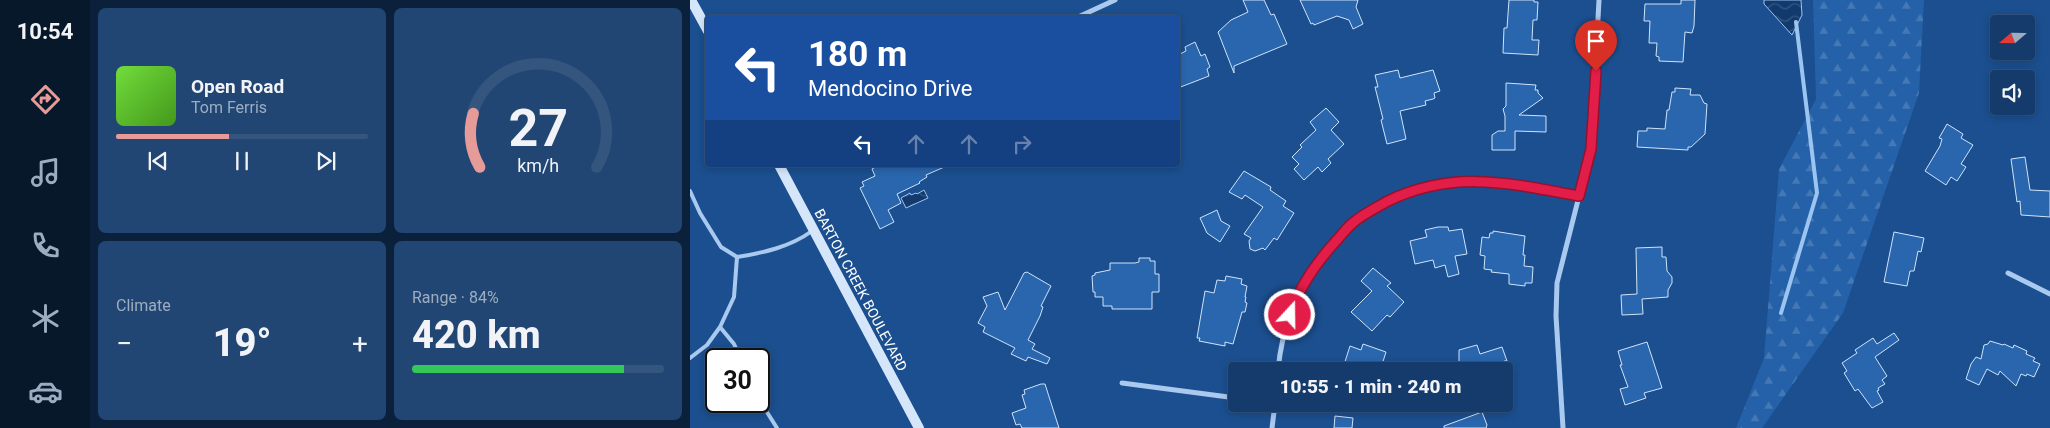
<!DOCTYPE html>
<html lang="en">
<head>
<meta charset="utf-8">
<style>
	body { margin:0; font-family:Roboto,sans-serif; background:#214673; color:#f1f3f6; height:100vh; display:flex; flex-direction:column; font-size:19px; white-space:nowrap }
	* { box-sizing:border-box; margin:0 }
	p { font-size:16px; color:#9dadc1 }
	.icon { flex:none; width:28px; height:28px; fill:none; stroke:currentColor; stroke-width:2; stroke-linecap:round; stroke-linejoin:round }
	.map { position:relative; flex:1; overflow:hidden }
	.sheet { display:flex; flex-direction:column; gap:8px; padding:8px; background:#0b203b; width:600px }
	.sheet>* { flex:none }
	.hud { position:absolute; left:15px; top:15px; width:475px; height:152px; border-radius:5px; box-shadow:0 2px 8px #0003,0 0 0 1px #33557e; background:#1a4fa0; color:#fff; overflow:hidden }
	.needle { width:32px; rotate:250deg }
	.fabs { position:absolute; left:1300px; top:15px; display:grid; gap:10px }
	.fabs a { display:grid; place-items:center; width:45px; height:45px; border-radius:5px; background:#143b6b; box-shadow:0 2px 8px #0003,0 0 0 1px #33557e; font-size:25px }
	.speed { position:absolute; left:15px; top:348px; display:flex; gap:10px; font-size:25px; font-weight:700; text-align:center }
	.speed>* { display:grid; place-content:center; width:65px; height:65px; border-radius:50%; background:#143b6b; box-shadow:0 2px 8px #0003,0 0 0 1px #33557e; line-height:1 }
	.speed .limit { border:2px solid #111; border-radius:8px; background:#fff; color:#111 }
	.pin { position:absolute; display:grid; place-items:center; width:42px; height:42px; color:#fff; margin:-51px -21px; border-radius:50% 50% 50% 0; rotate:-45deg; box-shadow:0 0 5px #0007 }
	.pin .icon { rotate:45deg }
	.me { position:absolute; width:55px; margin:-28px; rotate:21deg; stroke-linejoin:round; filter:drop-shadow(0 0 4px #0008) }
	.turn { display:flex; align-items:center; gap:18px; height:105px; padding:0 20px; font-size:22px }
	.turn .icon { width:65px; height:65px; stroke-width:2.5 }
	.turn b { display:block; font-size:35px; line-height:42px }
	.lanes { display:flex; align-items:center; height:48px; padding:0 20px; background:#0003; justify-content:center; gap:25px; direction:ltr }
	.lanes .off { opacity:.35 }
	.big { font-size:38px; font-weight:800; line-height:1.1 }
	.sheet .card { flex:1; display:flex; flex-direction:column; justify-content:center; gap:8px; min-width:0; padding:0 18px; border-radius:8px; background:#214673 }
	.sheet .dial { align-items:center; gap:0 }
	.dial svg { height:130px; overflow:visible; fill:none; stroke:#33557e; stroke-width:7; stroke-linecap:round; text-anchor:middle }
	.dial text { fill:#f1f3f6; stroke:none }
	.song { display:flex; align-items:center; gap:15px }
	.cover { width:60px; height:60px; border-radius:8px; background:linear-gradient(135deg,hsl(100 70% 55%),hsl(100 70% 35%)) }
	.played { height:5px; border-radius:2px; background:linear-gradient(90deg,#e69b98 45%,#33557e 45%) }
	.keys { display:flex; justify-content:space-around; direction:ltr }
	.heat { display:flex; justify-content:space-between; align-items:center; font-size:28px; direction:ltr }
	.charge { height:8px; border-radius:4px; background:linear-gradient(90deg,#34c759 84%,#33557e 0) }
	.sheet .tiles { flex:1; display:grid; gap:8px; grid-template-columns:repeat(2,1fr) }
	.trip { position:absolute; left:538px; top:362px; width:285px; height:50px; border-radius:5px; background:#143b6b; box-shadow:0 2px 8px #0003,0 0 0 1px #33557e; font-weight:800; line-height:50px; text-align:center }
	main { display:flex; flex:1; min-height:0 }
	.menu { display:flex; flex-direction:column; width:90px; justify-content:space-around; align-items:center; background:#08182b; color:#9dadc1 }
	.menu .icon { width:35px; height:35px }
	.menu .on { color:#e69b98 }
	.menu b { font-size:22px; color:#f1f3f6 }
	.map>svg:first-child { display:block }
</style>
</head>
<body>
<main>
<nav class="menu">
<b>10:54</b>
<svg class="icon on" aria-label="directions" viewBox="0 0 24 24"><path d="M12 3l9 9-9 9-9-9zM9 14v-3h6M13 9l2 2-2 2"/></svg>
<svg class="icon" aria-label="music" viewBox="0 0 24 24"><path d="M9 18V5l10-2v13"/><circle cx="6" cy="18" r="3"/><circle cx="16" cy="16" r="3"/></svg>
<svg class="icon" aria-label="phone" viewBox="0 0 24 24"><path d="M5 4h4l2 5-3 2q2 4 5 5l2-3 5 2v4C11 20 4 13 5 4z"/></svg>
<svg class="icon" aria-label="climate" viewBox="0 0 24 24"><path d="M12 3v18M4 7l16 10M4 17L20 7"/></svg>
<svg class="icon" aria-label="car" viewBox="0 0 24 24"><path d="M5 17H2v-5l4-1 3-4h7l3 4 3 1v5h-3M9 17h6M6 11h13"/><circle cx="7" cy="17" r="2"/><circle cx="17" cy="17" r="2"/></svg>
</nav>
<section class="sheet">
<div class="tiles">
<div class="card">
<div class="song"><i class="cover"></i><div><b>Open Road</b><p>Tom Ferris</p></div></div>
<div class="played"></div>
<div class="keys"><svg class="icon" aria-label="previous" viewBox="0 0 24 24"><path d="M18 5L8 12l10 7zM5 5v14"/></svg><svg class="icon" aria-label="pause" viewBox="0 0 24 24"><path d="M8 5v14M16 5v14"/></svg><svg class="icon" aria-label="next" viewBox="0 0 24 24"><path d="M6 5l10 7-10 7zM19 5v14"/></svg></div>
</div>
<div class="card dial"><svg viewBox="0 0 100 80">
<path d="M14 69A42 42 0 1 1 86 69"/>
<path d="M14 69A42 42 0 0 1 10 36" stroke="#e69b98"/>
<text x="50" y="56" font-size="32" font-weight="700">27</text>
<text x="50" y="72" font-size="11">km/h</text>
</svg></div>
<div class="card"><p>Climate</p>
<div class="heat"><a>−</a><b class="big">19°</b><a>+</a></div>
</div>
<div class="card"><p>Range · 84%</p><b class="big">420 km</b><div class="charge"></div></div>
</div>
</section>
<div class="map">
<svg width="1360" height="428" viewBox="0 0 1360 428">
	<defs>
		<pattern id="forest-firs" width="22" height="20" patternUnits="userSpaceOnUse" patternTransform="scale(1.25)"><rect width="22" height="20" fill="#2461a8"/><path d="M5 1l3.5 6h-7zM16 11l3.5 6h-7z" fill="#4579b5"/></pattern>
		<pattern id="water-waves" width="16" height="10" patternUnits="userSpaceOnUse" patternTransform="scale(1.25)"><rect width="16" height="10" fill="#123a6d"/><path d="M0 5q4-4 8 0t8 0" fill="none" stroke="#365883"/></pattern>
	</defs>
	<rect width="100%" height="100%" fill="#1b4f8f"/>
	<path fill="url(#forest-firs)" d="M1123 0H1234L1229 93 1153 313 1072 428H1046L1074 358 1089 169 1126 99Z"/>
	<path fill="url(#water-waves)" stroke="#9cc4f0" d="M1074 0H1111L1112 15 1102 35 1074 4Z
		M234 190 238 198 216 208 211 198 220 193 221 195 226 193 227 194Z"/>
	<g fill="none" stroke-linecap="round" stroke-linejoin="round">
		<path stroke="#9cc4f0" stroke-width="4" d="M1091 313 1127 193 1106 22"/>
	</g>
	<path fill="#2a66ad" stroke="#cfe3fa" d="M553 0H574L581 15 584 14 597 44 544 66V73L528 32 541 20 558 12Z
		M610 0H668L666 7 673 24 663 29 659 20 647 16 624 25 623 23 621 24Z
		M819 0H844V2H848L847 20H843L842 40H849L848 55 813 53 814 28H817Z
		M991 0H1005L1004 26 1002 33 995 32 993 62 969 61V57L966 56 967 43H959L960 21H954L955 4H991Z
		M505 42 511 56 515 54 520 67 517 69 519 76 488 88V55L496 51 495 47Z
		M708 70 710 78 743 70 750 91 744 93 745 98 743 99 735 101 736 105 710 111 716 139 697 144 691 120 693 119 685 87H688L685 75Z
		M816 83 846 85 845 90H848V93L853 98 829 115 856 116V132L825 131V150H802V135L808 131H815V116L813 109 816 106Z
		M985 88 1001 89 1000 95H1010L1014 103 1017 104 1015 134 1001 147H998V150L947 147 948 131H957V128L975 129 977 110H979L982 92H985Z
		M636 108 649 122 641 130 654 144 638 159 641 163 632 172 628 167 614 180 604 169 609 164 602 157 612 147 610 145 626 130 620 122Z
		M1257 124 1273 134 1271 138 1283 145 1271 164 1276 167 1267 181 1261 177 1256 185 1235 171 1250 146 1252 139 1249 138Z
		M1335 157 1340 190 1360 191V217L1331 215 1330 201 1327 202 1321 159Z
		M189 165H259L236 175 237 177 229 182 230 183 207 194 211 203 198 210 204 222 190 229 170 188 174 186 172 182 185 176 182 169Z
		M554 171 581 187 580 190 596 201 593 206 604 213 587 240 584 238 575 250 573 248 565 251 560 249 559 241 561 238 554 234 573 207 555 195 552 199 539 192Z
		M527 210 531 221 540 226 530 242 517 233 510 218Z
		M748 227H758L759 231 772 229 777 254 765 256 769 274 758 277 755 265 745 268 743 260 725 264 720 241 737 237 735 230Z
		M803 231 835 236 833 255H835L834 266 843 267 842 283H835V286L819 284V274L801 272 802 270 794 269 795 256 790 255 792 237 799 238 800 233H803Z
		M1204 232 1234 238 1231 252 1228 251 1224 271H1220L1217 286 1194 282Z
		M972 247V257H976L977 271 982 277V283L978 290V297L952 299 953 314 932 315 931 295 947 294 946 248Z
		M449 258H460V261H465V274H469V292H462V309H422V306H413V297H405V292H403L402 276 405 275V273L420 270V263H445L449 262Z
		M683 268 701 283 697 286 714 302 700 317 697 315 682 331 661 312 682 291 671 281Z
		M337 272 361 286 351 306 353 307 350 316 338 340 345 344 342 349 360 358 357 364 338 357 336 361 321 354 325 348 293 332 295 327 288 323 297 306 293 297 308 292 315 310 334 273Z
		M536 276 552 279 551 284 557 286 555 297H556L555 302 557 303 555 312H552L543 344 535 342V346L509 341 510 338H507L515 291 524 293 527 280 535 281Z
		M1204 333 1209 340 1185 357 1197 376 1192 380 1195 384 1188 388 1189 390 1187 391 1193 402 1182 408 1168 389 1165 391 1154 373 1157 371 1152 363 1167 353 1165 350 1183 338 1187 344Z
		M1300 341 1313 345 1314 344 1323 348 1324 345 1337 351 1336 354 1345 358 1343 361 1350 364 1344 377 1337 374 1336 376 1331 374 1326 386 1310 371 1308 375 1297 369 1289 385 1276 379 1281 364 1286 357 1291 359 1294 345 1298 344Z
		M957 342 972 388 954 393 956 398 935 405 930 389 938 387 930 365H932L928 351Z
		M673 344 696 352 690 371H652L660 346 671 350Z
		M787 345 790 354 812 347 817 361H814L817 371H774L769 361V350Z
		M351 384H355L369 428H332L330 424 326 425 322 413 336 408 332 395 335 394 334 390Z
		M792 412 797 425 796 428H754V426Z
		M645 416 663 418 662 428H644Z"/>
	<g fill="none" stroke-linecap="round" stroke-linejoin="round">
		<path stroke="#a9c9ee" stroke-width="4" d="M0 191 10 213 31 247 47 257
			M0 358 17 345 30 327
			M51 359 44 344 30 327 44 297 47 257C73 253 100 247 122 231
			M69 397 75 409 87 428"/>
		<path stroke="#a9c9ee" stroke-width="5" d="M386 18 425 0
			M1318 273 1360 294
			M588 371C592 321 612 279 645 242 651 235 657 228 663 222 693 197 737 183 776 181 813 179 852 189 889 196
			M432 383 546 398
			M582 428 585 404
			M873 428 866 316 867 283 901 149 909 0"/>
		<path stroke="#d6e6fa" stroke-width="10" d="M1 0 18 31
			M89 165 229 428"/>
	</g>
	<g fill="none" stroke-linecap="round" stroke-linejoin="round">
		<g stroke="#92132f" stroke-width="12">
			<path id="route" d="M600 315C609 287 626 263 646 241 652 235 657 227 664 222 673 214 686 208 696 202 763 169 819 183 889 196L901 149 906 71"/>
		</g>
		<use href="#route" stroke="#e11d48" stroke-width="9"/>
	</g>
	<g text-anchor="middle" stroke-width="5" stroke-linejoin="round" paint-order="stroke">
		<g font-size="14" fill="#fff" stroke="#1b4f8f">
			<text transform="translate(171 290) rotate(62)" y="5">BARTON CREEK BOULEVARD</text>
		</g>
	</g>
</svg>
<div class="fabs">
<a><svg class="needle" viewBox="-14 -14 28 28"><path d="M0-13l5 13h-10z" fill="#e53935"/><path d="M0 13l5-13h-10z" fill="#9dadc1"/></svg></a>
<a><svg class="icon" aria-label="sound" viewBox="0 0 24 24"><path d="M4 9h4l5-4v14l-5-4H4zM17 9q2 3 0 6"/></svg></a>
</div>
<div class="speed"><div class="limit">30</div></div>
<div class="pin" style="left:906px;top:71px;background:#d93025"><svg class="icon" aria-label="arrive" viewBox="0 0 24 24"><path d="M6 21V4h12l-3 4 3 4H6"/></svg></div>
<svg class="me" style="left:600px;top:315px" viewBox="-20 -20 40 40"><circle r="17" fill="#e11d48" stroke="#fff" stroke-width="3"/><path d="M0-11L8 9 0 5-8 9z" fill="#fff"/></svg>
<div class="trip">10:55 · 1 min · 240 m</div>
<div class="hud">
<div class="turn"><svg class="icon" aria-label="left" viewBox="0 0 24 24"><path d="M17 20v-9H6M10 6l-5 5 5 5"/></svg><div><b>180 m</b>Mendocino Drive</div></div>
<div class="lanes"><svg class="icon" aria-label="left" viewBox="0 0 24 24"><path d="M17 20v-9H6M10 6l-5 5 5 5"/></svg><svg class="icon off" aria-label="ahead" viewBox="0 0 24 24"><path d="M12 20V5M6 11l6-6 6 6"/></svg><svg class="icon off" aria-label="ahead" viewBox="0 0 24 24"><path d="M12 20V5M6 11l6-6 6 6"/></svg><svg class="icon off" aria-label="right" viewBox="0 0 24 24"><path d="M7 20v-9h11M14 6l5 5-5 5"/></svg></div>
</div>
</div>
</main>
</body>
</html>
